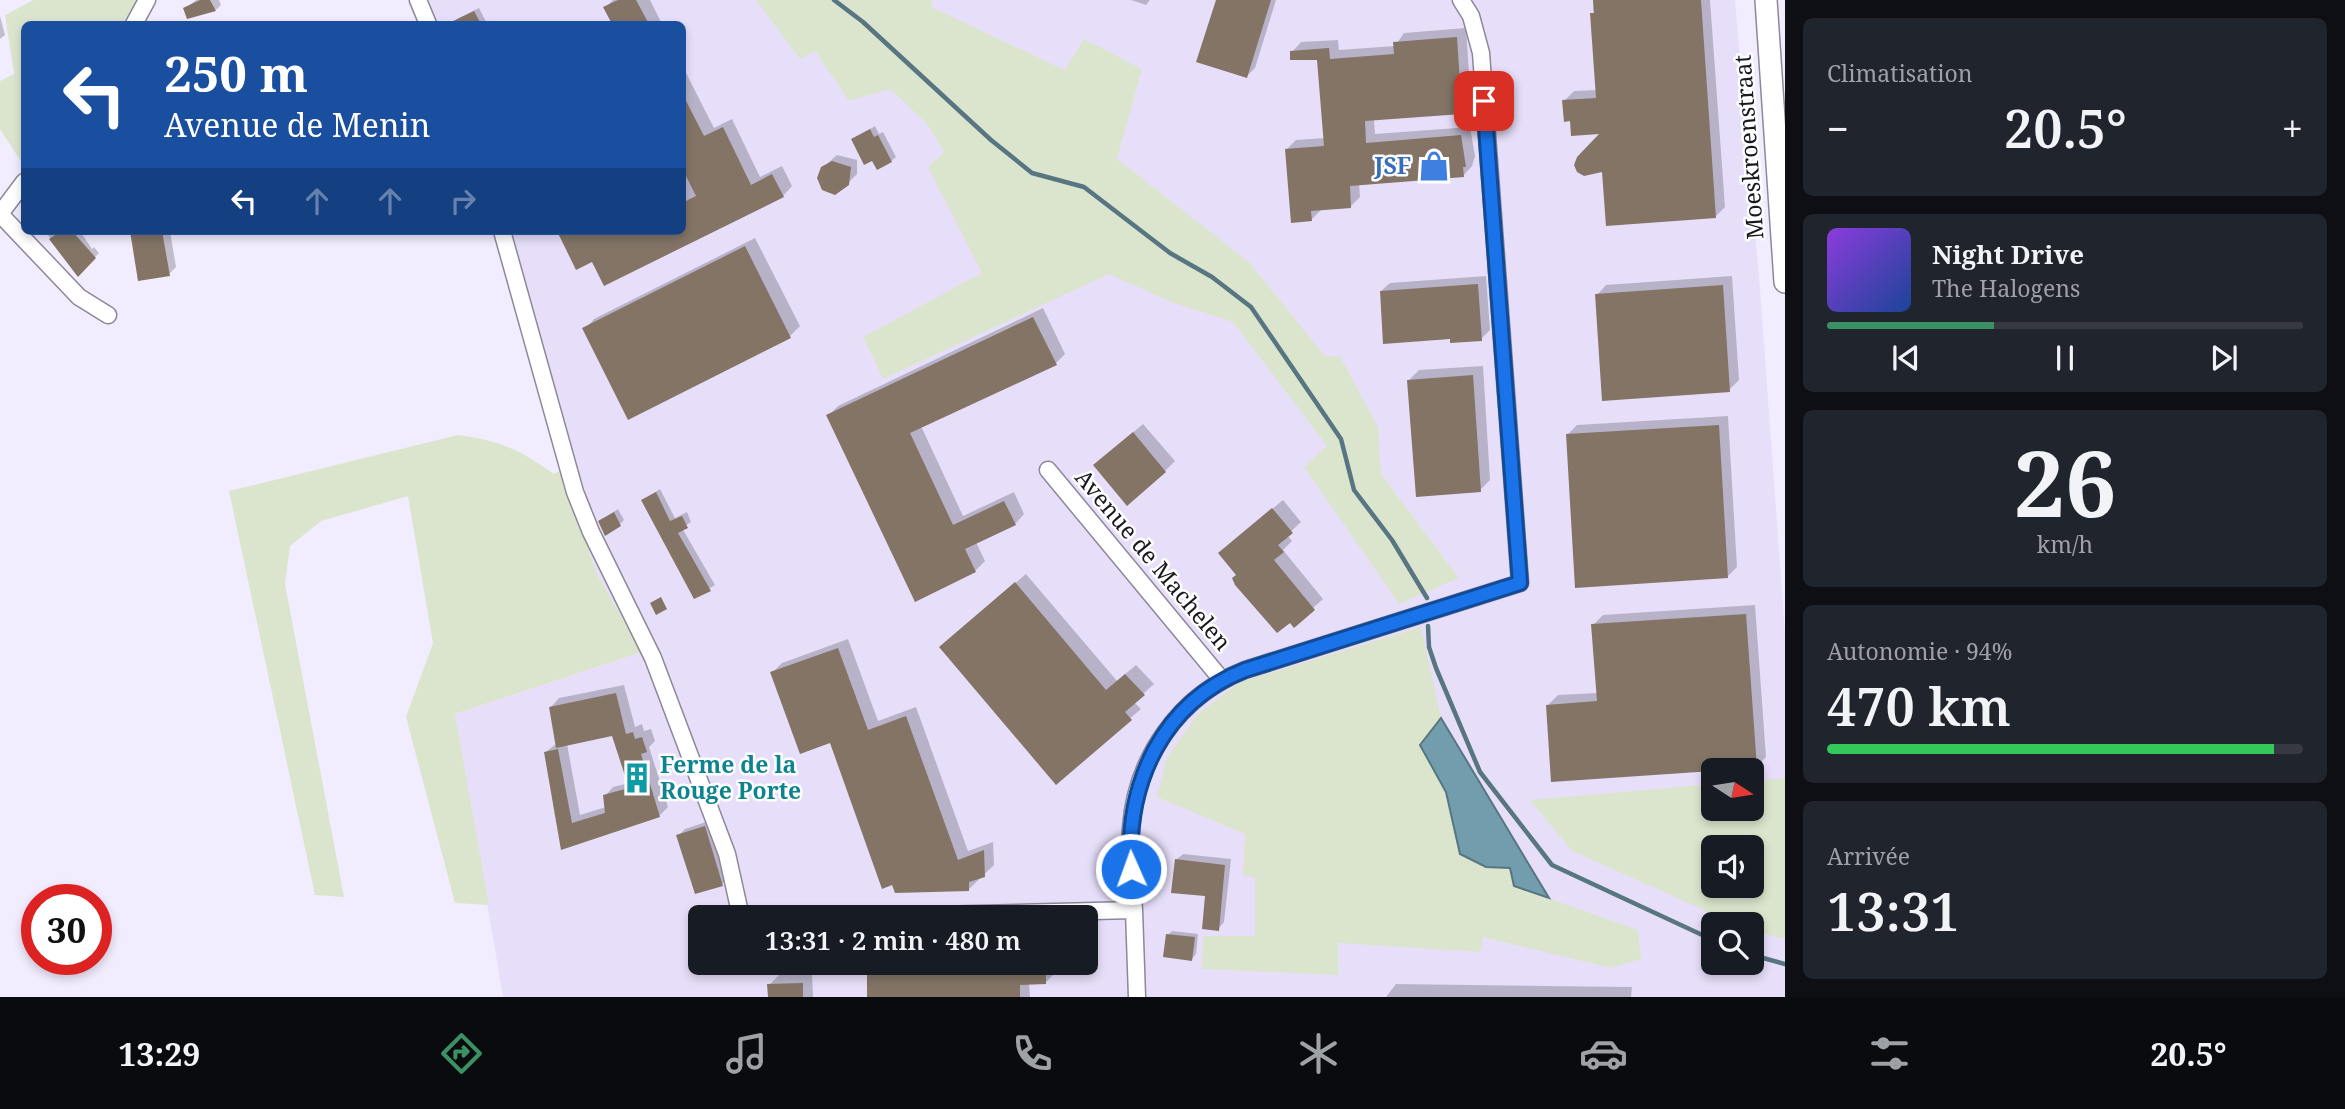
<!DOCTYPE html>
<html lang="fr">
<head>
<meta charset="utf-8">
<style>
	body { margin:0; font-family:"Noto Serif",serif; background:#20242c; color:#f1f3f6; height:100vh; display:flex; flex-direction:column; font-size:26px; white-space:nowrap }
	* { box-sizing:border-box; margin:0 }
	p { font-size:23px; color:#9ea1a6 }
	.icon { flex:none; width:38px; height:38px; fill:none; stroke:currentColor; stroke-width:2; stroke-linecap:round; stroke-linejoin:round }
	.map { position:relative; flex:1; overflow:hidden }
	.panel { display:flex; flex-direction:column; gap:18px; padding:18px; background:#0d0f14; width:560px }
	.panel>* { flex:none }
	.banner { position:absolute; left:21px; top:21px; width:665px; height:214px; border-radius:10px; box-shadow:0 4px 10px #0003; background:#1a4fa0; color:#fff; overflow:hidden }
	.needle { width:46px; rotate:102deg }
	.fabs { position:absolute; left:1701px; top:758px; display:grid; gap:14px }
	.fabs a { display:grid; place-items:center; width:63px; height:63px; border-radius:10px; background:#171b24; box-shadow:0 4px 10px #0003; font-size:35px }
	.speed { position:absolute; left:21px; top:884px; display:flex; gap:14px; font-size:35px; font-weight:700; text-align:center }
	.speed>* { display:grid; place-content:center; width:91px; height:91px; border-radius:50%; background:#171b24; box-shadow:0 4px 10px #0003; line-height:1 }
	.speed .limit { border:10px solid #d22; background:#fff; color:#111 }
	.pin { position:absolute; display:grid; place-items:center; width:60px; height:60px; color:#fff; margin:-30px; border-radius:14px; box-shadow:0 4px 10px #0006 }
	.me { position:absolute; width:77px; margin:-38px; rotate:358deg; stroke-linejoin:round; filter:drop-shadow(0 0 5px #0008) }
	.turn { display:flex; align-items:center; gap:24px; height:147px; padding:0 28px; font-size:32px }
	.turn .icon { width:91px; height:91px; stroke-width:2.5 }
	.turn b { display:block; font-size:49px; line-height:60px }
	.lanes { display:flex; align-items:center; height:66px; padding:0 28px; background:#0003; justify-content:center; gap:35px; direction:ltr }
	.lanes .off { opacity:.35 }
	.big { font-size:52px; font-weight:600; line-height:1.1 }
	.panel .widget { flex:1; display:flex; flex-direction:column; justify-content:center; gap:10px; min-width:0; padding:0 24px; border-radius:10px; background:#20242c }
	.panel .dial { align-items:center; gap:0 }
	.dial b { font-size:91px; line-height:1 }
	.song { display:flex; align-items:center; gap:21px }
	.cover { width:84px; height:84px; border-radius:10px; background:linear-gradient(135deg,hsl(270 70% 55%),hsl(220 70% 35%)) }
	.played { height:7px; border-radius:4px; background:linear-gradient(90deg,#3c9164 35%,#363941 35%) }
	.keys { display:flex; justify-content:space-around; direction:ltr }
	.heat { display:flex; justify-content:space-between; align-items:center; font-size:38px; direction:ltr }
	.charge { height:10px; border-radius:5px; background:linear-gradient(90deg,#34c759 94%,#363941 0) }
	.trip { position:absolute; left:688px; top:905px; width:410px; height:70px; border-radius:10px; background:#171b24; box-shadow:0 4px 10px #0003; font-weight:600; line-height:70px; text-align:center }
	.tabs { display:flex; height:112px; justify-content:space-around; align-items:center; background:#090b0e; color:#9ea1a6 }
	.tabs .icon { width:49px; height:49px }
	.tabs .current { color:#3c9164 }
	.tabs b { font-size:32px; color:#f1f3f6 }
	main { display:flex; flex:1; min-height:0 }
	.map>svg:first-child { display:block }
</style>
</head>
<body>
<main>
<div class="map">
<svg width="1785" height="997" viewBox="0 0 1785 997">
	<rect width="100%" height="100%" fill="#f2edfe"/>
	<path fill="#e7dffa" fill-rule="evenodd" d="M413 0H1735L1760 289 1785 633V997H503L455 714 642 652 596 572 563 469 496 231H682V24H422ZM1713 770H1752V808H1713ZM1713 847H1752V886H1713ZM700 917H1085V962H700ZM1713 924H1752V962H1713Z"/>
	<path fill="#dbe5cd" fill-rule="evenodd" d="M33 0H142L129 24H24V166L0 129V81L14 74 5 15Z
		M756 0H933L931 7 1065 70 1084 39 1142 69 1117 159 1249 262 1325 356H1340L1378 427 1381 474 1459 578 1399 604 1304 467 1327 446 1233 322 1171 302 1109 274 883 379 863 337 982 273 928 167 944 152 927 124 890 89 849 101 815 51 800 59Z
		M458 435C499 440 520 450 554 474L563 469 596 572 642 652 455 714 489 905 455 903 406 717 433 643 408 496 321 521 290 546 285 584 344 897 315 895 229 491Z
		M1421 627 1441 718 1421 745 1446 792 1460 854 1486 867 1511 868 1514 886 1638 930 1641 959 1611 968 1483 937 1480 952 1338 943V975L1202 969 1203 936H1255V877L1243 876 1245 834 1157 797 1167 757 1198 714 1240 682Z
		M1785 778V939L1752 931V924H1735L1572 851 1530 800 1713 784V808H1752V781ZM1752 847V886H1713V847Z"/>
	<path fill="#729dad" stroke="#587582" stroke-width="2" d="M1441 718 1549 898 1514 886 1510 868 1486 867 1460 854 1446 792 1420 745Z"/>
	<path fill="#0003" fill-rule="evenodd" d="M219 0 221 5 217 9 188 17 185 9 196 0Z
		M613 0H650L662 24H614L605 8Z
		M1131 0H1150L1146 5Z
		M1218 0H1276L1255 68 1247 76Z
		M1593 0H1710L1725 207 1715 217 1603 170V132L1571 119 1564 101 1574 91 1597 90Z
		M479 8 487 24H453L457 19Z
		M0 16 5 35 0 39Z
		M1466 28 1471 103 1462 112 1374 119 1375 134 1470 127 1475 156 1472 166 1463 176 1359 183 1360 197 1351 206 1321 210 1311 220 1287 149 1296 140 1325 138 1319 58 1292 52 1301 42 1338 40 1339 50 1395 46 1404 33Z
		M682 65 714 128 732 119 760 177 782 166 792 186 783 196 605 284 593 260 559 231H682Z
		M875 126 879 134 883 132 896 157 891 161 873 158 853 139Z
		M837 155 857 160V174L839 192 828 163Z
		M45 231H80L92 249 94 247 99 253 78 274Z
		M132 231H170L176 267 169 274Z
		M755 238 800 326 790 336 585 329 594 319Z
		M1486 276 1490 330 1481 339 1451 337 1381 291 1390 283Z
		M1732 276 1739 380 1729 390 1597 295 1606 285Z
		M1043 308 1065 354 1056 363 921 426 963 516 1014 492 1024 514 1015 524 976 542 985 561 975 571 828 416 838 406Z
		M1483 366 1490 480 1480 490 1409 380 1419 370Z
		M1728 416 1737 567 1727 577 1567 435 1577 425Z
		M1143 424 1175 461 1165 471 1105 456Z
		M660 489 675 518 687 512 691 522 682 528 715 585 695 597 643 500Z
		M1283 500 1301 522 1287 535 1292 541 1283 550 1323 599 1294 625 1238 575 1230 544Z
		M618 509 624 520 620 524 600 521Z
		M1026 574 1117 681 1136 665 1154 684 1134 702 1141 709 1056 782 951 638Z
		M1755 605 1766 757 1756 767 1548 705 1558 695 1598 693 1593 625 1603 615Z
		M848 639 878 721 916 707 968 851 993 842 994 865 969 889 831 741 772 673 782 663Z
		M624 685 635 727 642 724 644 731 651 729 655 741 649 747 668 807 659 816 563 848 546 752 557 743 551 707 559 698ZM614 734 629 783 613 787 605 796 606 807 580 815 567 744Z
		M712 820 729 877 722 884 678 836 685 829Z
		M1183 854 1231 859 1224 922 1218 929 1207 895 1176 860Z
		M1172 931 1198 934 1196 954 1192 959 1168 935Z
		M868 962H1055V973L1046 982 1029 983 1030 997H869Z
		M812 974 813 997H770L769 985 779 975Z
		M1396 984 1632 987 1631 997H1386Z"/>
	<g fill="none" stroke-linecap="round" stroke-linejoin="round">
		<path stroke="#587582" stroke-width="4.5" d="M834 0 863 22 991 140 1032 173 1084 187 1170 253 1212 277 1251 307 1341 439 1354 490 1392 540 1427 598
			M1428 626 1429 647 1436 668 1480 772 1552 865 1713 940
			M1752 955 1785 964"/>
	</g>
	<path fill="#837466" d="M200 0H210L216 11 187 19 183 8Z
		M618 0H636L649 24H612L603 7Z
		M1216 0H1271L1247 78 1196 62Z
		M1593 0H1701L1716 218 1606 226 1602 172 1584 176 1577 172 1574 165 1577 157 1599 134 1571 136 1570 121 1564 122 1562 100 1596 98 1590 13H1594Z
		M474 11 481 24H447Z
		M1457 37 1462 114 1365 121 1366 143 1461 135 1466 167H1463L1464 177 1350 186 1351 208 1311 211 1312 221 1291 223 1285 149 1324 146 1317 60H1290V51L1329 48 1330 59 1394 54 1393 42Z
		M682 93 704 136 723 127 751 185 772 174 784 197 604 286 592 262 576 270 557 231H682V203L696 196 682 168Z
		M870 129 874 137 878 135 892 162 877 170 872 161 864 165 851 139Z
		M832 161 851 167 849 185 835 195 822 190 817 178 821 167Z
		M61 231H72L96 258 78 277 49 239Z
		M130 231H162L170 276 138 281Z
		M745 246 791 338 628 420 582 328Z
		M1478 284 1482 341 1450 343V339L1383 344 1380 291Z
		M1723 285 1730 392 1602 401 1595 294Z
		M1033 317 1057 365 910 433 953 525 1004 501 1016 525 965 549 976 572 915 602 826 415Z
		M1473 375 1481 492 1416 497 1407 380Z
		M1719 425 1728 578 1575 588 1566 434Z
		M1133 432 1166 472 1127 506 1093 465Z
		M656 492 670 521 682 516 688 528 678 533 711 591 694 599 641 500Z
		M1272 508 1293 533 1278 545 1284 552 1274 560 1315 610 1294 628 1290 623 1277 633 1235 585 1232 578 1236 575 1218 553Z
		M614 512 621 526 605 536 598 521Z
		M1015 582 1106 690 1125 674 1145 695 1125 712 1132 720 1056 785 939 647Z
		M661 597 667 609 656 615 650 603Z
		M1746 614 1757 768 1551 782 1546 705 1597 701 1591 624Z
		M838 648 868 730 906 716 958 860 984 850 985 877 969 882V891L895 893 892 885 882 889 830 743 800 754 770 672Z
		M616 693 626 734 633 732 635 739 642 737 647 752 641 754 660 817 561 850 544 752 558 749 572 823 605 813 603 795 629 788 612 736 556 748 549 707Z
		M705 826 723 886 695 894 676 835Z
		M1175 859 1225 865 1219 931 1202 929 1205 896 1171 893Z
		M1166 934 1195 937 1192 961 1163 957Z
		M867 962H1046V984L1020 985V997H867Z
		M803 983V997H768L767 984Z"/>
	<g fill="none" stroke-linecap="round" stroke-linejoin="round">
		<g stroke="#8d8799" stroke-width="19">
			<path id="minor" d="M418 0 428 24
				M134 24 147 0
				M0 214 79 297 108 315
				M0 214 24 182
				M502 231 575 492 591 532 653 658 727 854 741 917
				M1048 470 1222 680
				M1134 910C1132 883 1128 855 1131 828 1136 758 1179 696 1245 670L1520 583 1481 53 1471 16 1461 0
				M855 917 1134 910 1137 997"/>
		</g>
		<g stroke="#8d8799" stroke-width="24">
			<path id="secondary" d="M1766 0 1785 282"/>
		</g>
		<use href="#minor" stroke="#fff" stroke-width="16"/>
		<use href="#secondary" stroke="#fff" stroke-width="21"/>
	</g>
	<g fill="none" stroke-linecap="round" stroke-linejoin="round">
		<g stroke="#114b97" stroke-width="18">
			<path id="route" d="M1131 869C1126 783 1162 703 1245 670L1520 583 1484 101"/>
		</g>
		<use href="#route" stroke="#1a73e8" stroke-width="12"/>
	</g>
	<defs>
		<g id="shop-bare" transform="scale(2.415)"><path d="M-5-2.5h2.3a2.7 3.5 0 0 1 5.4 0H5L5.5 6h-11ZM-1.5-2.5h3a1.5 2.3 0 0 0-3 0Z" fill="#3f7fe0" stroke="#fefefe" stroke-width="2.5" paint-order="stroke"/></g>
		<g id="building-bare" transform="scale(2.415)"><path d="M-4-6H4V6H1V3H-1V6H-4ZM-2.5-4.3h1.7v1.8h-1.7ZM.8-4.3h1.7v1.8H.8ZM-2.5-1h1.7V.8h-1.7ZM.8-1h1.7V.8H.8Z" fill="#0f9aa8" stroke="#fefefe" stroke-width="2.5" paint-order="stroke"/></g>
	</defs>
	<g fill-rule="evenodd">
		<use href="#shop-bare" x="1434" y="166"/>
		<use href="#building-bare" x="637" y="778"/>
	</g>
	<g text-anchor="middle" stroke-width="5" stroke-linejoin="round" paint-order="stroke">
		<g font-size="23" fill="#1a181f" stroke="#fefefe">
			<text transform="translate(1749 147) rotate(-94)" y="8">Moeskroenstraat</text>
			<text transform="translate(1153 560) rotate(50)" y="8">Avenue de Machelen</text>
		</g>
		<g font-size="23" font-weight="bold" fill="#366cbe" stroke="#fefefe" text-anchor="end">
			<text x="1411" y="174">JSF</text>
		</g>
		<g font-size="23" font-weight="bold" fill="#0d838f" stroke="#fefefe" text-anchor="start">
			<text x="660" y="773">Ferme de la<tspan x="660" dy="26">Rouge Porte</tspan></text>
		</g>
	</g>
</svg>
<div class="fabs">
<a><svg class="needle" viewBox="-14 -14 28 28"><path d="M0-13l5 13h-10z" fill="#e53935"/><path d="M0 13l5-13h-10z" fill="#9ea1a6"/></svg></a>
<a><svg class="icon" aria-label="sound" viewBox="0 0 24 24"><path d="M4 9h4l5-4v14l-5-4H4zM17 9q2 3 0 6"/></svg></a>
<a><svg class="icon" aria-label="search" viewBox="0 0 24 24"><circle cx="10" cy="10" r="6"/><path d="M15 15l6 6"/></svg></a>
</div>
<div class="speed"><div class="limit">30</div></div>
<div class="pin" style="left:1484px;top:101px;background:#d93025"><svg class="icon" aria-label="arrive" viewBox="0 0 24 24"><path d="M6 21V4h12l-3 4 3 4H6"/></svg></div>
<svg class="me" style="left:1131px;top:869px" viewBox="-20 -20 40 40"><circle r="17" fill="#1a73e8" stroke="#fff" stroke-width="3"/><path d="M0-11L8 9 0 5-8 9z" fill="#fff"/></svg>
<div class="trip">13:31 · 2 min · 480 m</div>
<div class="banner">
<div class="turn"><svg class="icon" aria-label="left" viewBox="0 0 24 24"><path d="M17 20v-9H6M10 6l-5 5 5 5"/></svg><div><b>250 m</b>Avenue de Menin</div></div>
<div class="lanes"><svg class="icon" aria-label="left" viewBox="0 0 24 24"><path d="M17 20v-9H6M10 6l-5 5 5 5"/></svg><svg class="icon off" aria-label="ahead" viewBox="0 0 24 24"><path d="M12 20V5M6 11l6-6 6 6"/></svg><svg class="icon off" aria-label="ahead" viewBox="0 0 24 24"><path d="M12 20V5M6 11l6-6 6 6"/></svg><svg class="icon off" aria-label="right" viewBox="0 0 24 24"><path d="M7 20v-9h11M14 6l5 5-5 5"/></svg></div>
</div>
</div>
<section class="panel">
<div class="widget"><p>Climatisation</p>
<div class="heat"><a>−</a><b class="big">20.5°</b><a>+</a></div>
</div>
<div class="widget">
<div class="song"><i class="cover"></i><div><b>Night Drive</b><p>The Halogens</p></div></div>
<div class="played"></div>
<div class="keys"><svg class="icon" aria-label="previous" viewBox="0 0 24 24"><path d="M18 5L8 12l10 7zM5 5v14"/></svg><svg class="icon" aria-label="pause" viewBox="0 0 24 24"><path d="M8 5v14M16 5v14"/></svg><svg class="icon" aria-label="next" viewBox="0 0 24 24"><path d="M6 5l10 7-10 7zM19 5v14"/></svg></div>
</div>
<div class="widget dial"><b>26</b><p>km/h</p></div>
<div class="widget"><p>Autonomie · 94%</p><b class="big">470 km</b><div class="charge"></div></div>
<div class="widget"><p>Arrivée</p><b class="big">13:31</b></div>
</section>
</main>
<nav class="tabs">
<b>13:29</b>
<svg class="icon current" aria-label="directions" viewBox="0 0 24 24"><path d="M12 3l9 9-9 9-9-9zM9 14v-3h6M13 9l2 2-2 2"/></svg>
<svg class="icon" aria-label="music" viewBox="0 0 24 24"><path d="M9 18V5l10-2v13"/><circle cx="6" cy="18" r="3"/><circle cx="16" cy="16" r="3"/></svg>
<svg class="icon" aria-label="phone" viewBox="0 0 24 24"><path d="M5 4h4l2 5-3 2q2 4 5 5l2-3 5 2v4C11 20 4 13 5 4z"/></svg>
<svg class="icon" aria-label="climate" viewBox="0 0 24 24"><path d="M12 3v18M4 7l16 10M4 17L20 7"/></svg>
<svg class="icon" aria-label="car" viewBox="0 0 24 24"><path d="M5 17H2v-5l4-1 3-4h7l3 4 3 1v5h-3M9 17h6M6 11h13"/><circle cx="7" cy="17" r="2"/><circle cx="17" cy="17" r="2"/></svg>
<svg class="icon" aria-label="filters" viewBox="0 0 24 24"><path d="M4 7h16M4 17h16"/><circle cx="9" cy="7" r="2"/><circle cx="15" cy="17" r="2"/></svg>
<b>20.5°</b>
</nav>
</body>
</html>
